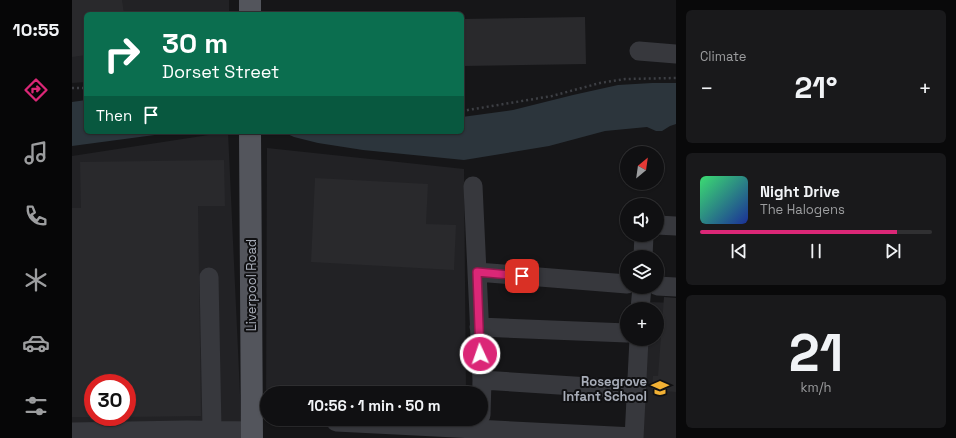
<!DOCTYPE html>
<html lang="en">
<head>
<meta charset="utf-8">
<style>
	body { margin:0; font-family:"Space Grotesk",sans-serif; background:#19191b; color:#f1f3f6; height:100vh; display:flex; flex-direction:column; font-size:15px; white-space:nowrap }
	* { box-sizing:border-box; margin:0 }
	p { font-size:13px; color:#9c9d9f }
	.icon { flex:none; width:22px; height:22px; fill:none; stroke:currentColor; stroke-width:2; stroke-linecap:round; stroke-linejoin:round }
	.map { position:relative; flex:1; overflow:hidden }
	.side { display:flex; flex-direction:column; gap:10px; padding:10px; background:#09090a; width:280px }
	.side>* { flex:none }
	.guide { position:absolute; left:12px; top:12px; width:380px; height:122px; border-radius:6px; box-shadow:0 1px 3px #0004,0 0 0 1px #303032; background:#0b6e4f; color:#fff; overflow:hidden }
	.needle { width:26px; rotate:29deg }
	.buttons { position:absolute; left:548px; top:146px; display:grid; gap:8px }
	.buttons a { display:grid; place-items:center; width:44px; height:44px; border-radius:50%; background:#101012; box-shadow:0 1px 3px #0004,0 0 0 1px #303032; font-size:20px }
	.speed { position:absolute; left:12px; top:374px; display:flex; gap:8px; font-size:20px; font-weight:700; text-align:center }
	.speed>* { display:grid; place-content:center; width:52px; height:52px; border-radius:50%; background:#101012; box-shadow:0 1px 3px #0004,0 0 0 1px #303032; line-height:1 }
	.speed .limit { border:6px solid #d22; background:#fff; color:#111 }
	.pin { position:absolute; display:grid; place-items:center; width:34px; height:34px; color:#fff; margin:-17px; border-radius:8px; box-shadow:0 2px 6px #0006 }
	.me { position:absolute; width:44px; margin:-22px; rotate:357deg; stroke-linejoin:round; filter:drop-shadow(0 0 3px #0008) }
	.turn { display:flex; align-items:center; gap:14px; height:84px; padding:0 12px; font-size:18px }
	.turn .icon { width:52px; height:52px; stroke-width:2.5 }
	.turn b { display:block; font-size:28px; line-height:34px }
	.then { display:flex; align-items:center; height:38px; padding:0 12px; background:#0003; gap:8px; font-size:15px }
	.big { font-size:30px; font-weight:700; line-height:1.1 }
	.side .card { flex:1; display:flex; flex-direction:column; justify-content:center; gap:6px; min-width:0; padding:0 14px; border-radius:6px; background:#19191b }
	.side .dial { align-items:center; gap:0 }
	.dial b { font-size:52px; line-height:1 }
	.song { display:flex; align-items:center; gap:12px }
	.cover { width:48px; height:48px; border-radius:6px; background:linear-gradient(135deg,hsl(140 70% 55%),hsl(230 70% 35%)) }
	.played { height:4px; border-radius:2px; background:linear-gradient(90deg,#db2777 85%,#303032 85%) }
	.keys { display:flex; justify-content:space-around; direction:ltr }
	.heat { display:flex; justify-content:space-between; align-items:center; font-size:22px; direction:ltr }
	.trip { position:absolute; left:188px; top:386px; width:228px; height:40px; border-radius:20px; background:#101012; box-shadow:0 1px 3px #0004,0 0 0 1px #303032; font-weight:700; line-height:40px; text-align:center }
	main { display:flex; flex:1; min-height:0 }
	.tabs { display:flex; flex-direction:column; width:72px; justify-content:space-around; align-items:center; background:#060607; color:#9c9d9f }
	.tabs .icon { width:28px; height:28px }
	.tabs .on { color:#db2777 }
	.tabs b { font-size:18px; color:#f1f3f6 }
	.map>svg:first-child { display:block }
</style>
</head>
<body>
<main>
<nav class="tabs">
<b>10:55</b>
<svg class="icon on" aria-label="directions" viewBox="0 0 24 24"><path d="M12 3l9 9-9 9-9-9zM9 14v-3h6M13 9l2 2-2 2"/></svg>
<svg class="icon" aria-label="music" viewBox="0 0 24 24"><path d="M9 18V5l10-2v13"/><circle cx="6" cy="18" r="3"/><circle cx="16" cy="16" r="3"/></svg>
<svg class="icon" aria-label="phone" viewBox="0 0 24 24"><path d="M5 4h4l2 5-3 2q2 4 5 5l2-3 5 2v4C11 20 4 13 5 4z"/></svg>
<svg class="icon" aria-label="climate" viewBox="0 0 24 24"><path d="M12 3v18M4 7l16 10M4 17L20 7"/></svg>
<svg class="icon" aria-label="car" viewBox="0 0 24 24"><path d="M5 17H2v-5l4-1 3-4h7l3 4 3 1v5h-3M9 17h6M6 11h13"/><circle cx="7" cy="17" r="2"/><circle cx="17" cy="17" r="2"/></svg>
<svg class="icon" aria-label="filters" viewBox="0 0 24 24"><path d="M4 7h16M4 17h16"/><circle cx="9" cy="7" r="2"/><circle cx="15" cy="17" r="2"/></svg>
</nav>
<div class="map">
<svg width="604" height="438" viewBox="0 0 604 438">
	<rect width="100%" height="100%" fill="#161618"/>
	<path fill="#222225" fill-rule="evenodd" d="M0 0H157V14H14V82L0 83Z
		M156 132 169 416V438H0V156ZM21 383H55V417H21Z
		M195 148 392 169 394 393H195V416H194Z
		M576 302 604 303V438H570L575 339H585V309H576Z"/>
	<path fill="#2c353c" d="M580 83H604V124L598 126 590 131H584L575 127 533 131 477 146 392 160 291 150 246 143 222 137 211 132H390V117L441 110 501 95 546 85Z
		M14 100V132H105L0 146V102Z"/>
	<path fill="#29292c" d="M0 0H50L52 14H14V55L0 57Z
		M513 17 514 64 390 66V19Z
		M152 160 153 206H126L129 416 55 417V383H21V417H0V208H9L8 162Z
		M243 178 356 184 354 224 384 225 382 270 239 262Z
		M592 297 604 298V392L580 390 581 376H586Z"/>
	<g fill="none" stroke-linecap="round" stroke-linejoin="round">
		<path stroke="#3d3f44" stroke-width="2.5" stroke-dasharray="2 3" stroke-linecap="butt" d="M0 88H14
			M390 111 480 96 528 83 553 79 604 78"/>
		<path stroke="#37383d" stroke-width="19" d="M567 51 604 54
			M401 186 410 380 409 415
			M585 225 604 226
			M571 257 572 235
			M405 272 555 284
			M137 277 140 430
			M585 286 604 287
			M568 309 570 287
			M407 327 555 333
			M410 380 564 390
			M264 422 562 437
			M0 432 115 430 180 431
			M562 438 567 339"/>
		<path stroke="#53555c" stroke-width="22" d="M178 0V14
			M178 132 180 438"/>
	</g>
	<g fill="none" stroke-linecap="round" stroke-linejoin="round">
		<g stroke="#8e194d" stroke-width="10">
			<path id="route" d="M408 354 405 272 450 276"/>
		</g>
		<use href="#route" stroke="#db2777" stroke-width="7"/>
	</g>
	<defs>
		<g id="school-bare" transform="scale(1.38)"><path d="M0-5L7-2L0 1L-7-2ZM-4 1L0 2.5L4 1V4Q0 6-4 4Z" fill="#f2b134" stroke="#111113" stroke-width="2.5" paint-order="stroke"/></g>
	</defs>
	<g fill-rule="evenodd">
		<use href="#school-bare" x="588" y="388"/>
	</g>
	<g text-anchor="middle" stroke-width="4" stroke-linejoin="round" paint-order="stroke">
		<g font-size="13" fill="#a8adb8" stroke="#111113">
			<text transform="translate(179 285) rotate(-90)" y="5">Liverpool Road</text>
		</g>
		<g font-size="13" font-weight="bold" fill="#a8adb8" stroke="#111113" text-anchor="end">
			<text x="575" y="386">Rosegrove<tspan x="575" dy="15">Infant School</tspan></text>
		</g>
	</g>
</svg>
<div class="buttons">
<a><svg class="needle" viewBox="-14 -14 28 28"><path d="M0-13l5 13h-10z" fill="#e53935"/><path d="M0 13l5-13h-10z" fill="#9c9d9f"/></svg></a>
<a><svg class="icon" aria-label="sound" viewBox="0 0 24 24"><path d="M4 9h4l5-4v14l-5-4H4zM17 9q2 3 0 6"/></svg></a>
<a><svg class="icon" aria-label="layers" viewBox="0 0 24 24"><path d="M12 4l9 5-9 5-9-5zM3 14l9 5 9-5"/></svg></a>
<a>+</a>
</div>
<div class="speed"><div class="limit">30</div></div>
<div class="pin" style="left:450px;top:276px;background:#d93025"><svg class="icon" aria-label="arrive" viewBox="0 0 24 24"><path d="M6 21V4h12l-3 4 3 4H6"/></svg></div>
<svg class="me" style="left:408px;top:354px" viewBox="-20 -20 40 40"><circle r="17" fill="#db2777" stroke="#fff" stroke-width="3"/><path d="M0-11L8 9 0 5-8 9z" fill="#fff"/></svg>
<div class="trip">10:56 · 1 min · 50 m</div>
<div class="guide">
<div class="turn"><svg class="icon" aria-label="right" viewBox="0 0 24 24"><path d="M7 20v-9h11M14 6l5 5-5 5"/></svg><div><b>30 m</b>Dorset Street</div></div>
<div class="then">Then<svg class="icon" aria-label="arrive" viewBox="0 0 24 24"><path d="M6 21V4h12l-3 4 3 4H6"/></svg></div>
</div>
</div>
<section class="side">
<div class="card"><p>Climate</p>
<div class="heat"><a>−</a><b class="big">21°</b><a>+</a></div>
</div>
<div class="card">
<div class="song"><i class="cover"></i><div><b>Night Drive</b><p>The Halogens</p></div></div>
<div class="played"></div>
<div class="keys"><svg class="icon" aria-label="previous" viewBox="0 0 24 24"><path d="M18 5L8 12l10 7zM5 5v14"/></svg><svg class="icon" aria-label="pause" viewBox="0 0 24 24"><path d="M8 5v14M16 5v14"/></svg><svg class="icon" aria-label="next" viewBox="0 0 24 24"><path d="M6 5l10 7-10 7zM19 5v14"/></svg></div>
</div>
<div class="card dial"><b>21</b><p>km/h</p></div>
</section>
</main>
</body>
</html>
